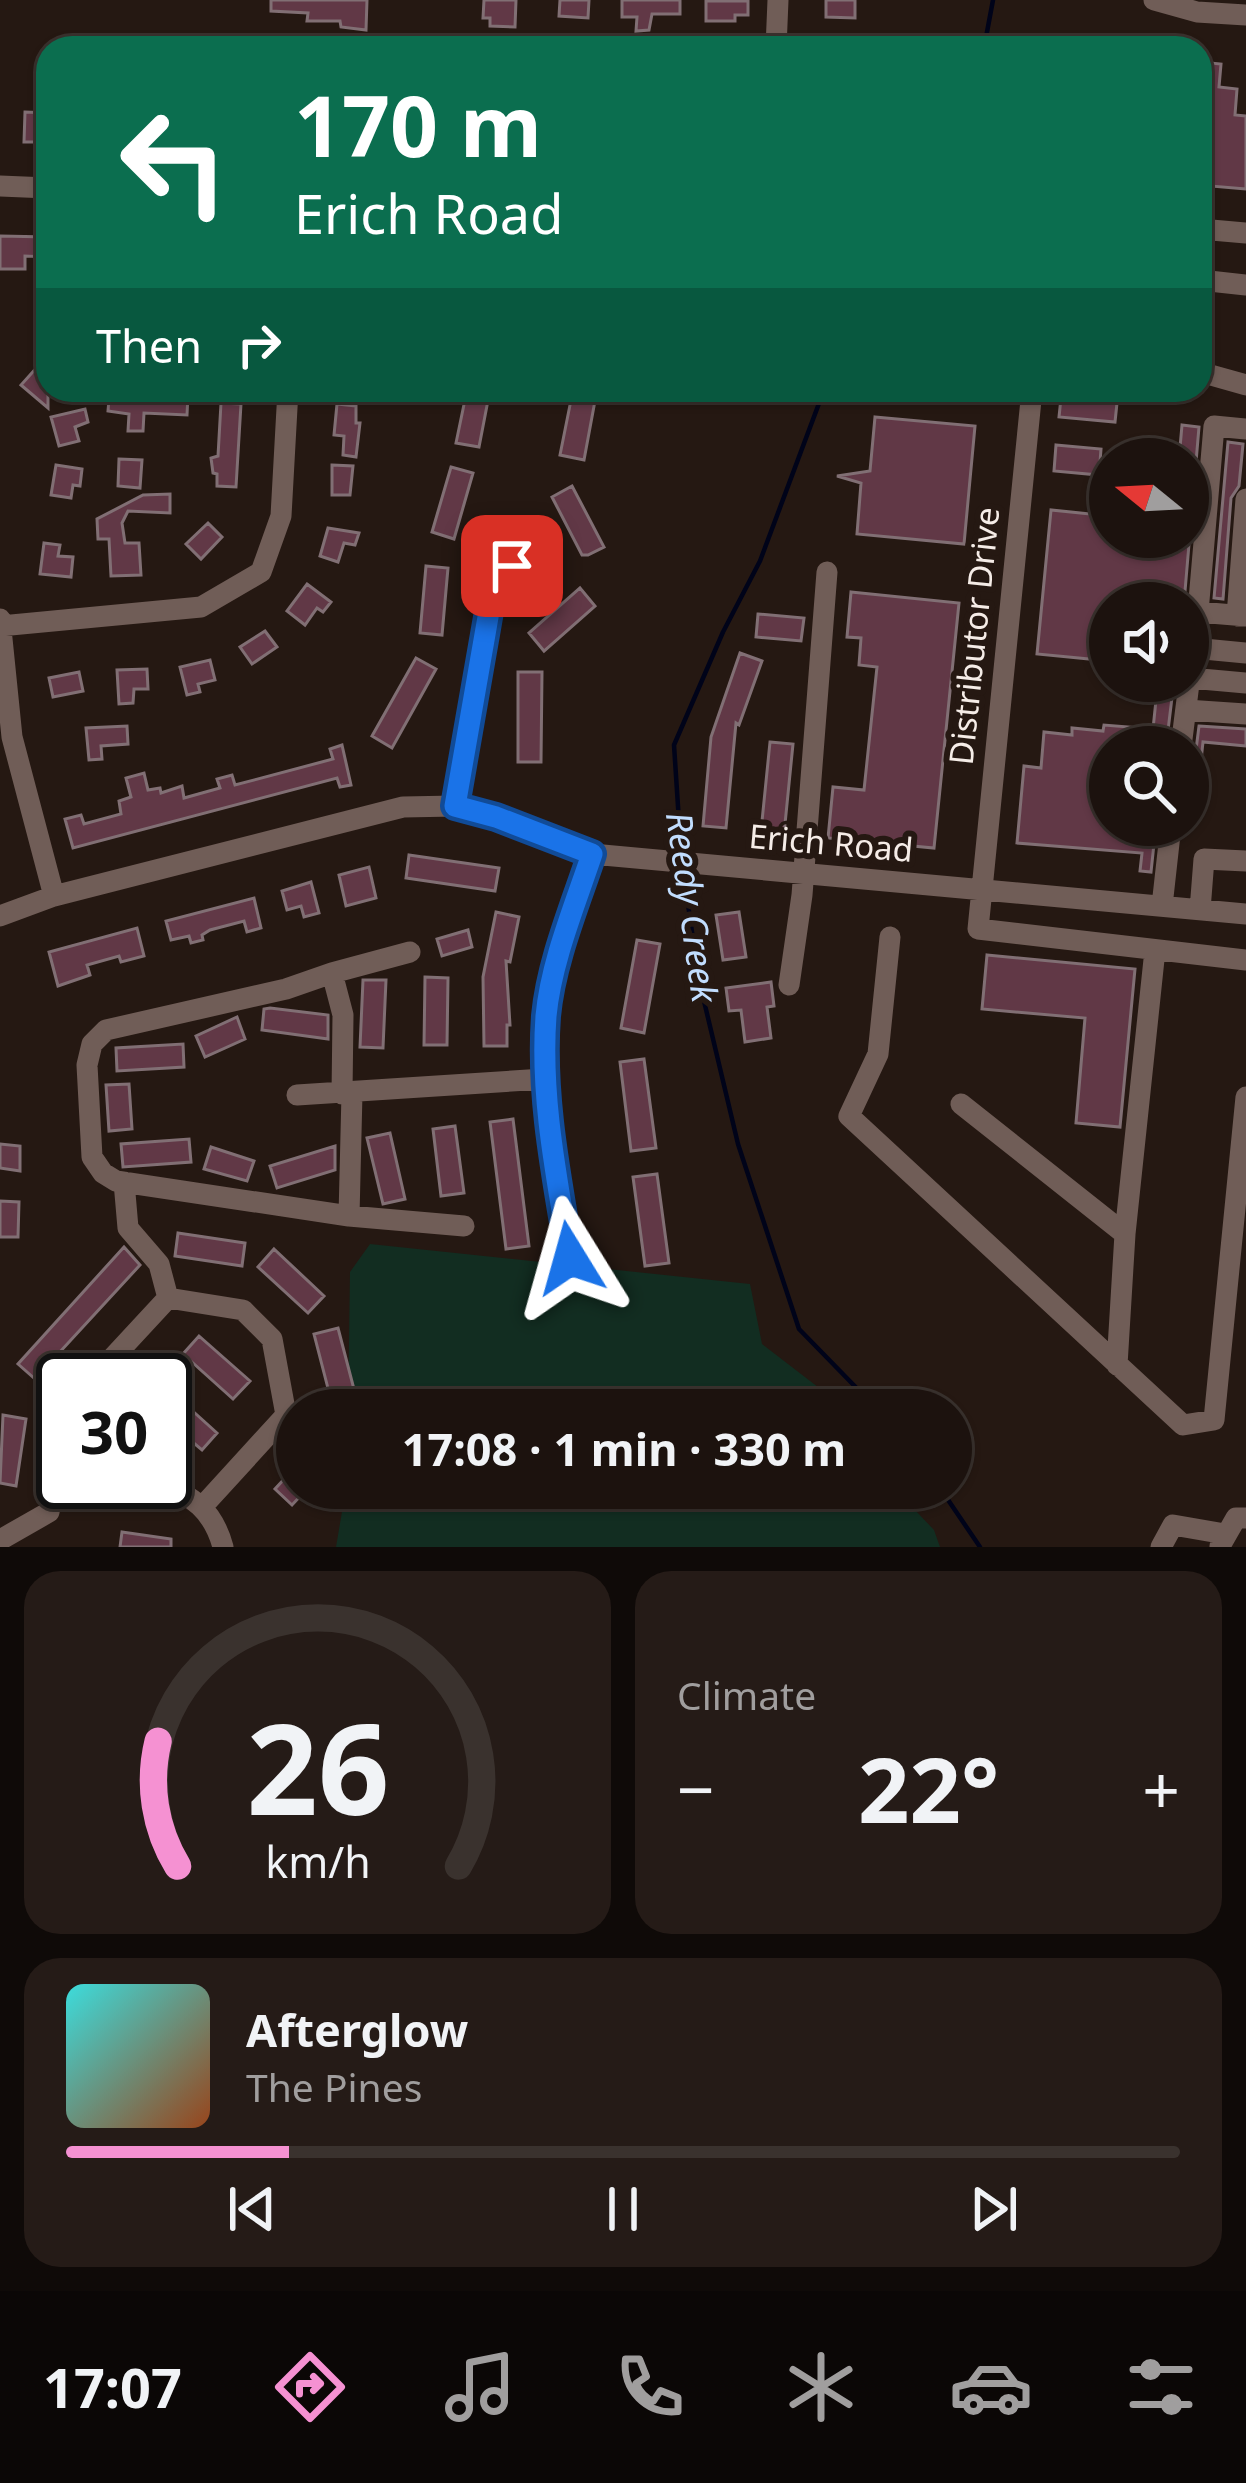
<!DOCTYPE html>
<html lang="en">
<head>
<meta charset="utf-8">
<style>
	body { margin:0; font-family:"Noto Sans",sans-serif; background:#251b17; color:#f1f3f6; height:100vh; display:flex; flex-direction:column; font-size:45px; white-space:nowrap }
	* { box-sizing:border-box; margin:0 }
	p { font-size:39px; color:#a09e9e }
	.icon { flex:none; width:66px; height:66px; fill:none; stroke:currentColor; stroke-width:2; stroke-linecap:round; stroke-linejoin:round }
	.map { position:relative; height:1547px; overflow:hidden }
	.panel { display:flex; flex-direction:column; gap:24px; padding:24px; background:#0f0a08; flex:1 }
	.panel>* { flex:none }
	.top-card { position:absolute; left:36px; top:36px; width:1176px; height:366px; border-radius:36px; box-shadow:0 3px 9px #0004,0 0 0 3px #3a322e; background:#0b6e4f; color:#fff; overflow:hidden }
	.needle { width:78px; rotate:288deg }
	.tools { position:absolute; left:1089px; top:438px; display:grid; gap:24px }
	.tools a { display:grid; place-items:center; width:120px; height:120px; border-radius:50%; background:#1c120e; box-shadow:0 3px 9px #0004,0 0 0 3px #3a322e; font-size:60px }
	.speed { position:absolute; left:36px; top:1353px; display:flex; gap:24px; font-size:60px; font-weight:700; text-align:center }
	.speed>* { display:grid; place-content:center; width:156px; height:156px; border-radius:50%; background:#1c120e; box-shadow:0 3px 9px #0004,0 0 0 3px #3a322e; line-height:1 }
	.speed .limit { border:6px solid #111; border-radius:18px; background:#fff; color:#111 }
	.pin { position:absolute; display:grid; place-items:center; width:102px; height:102px; color:#fff; margin:-51px; border-radius:24px; box-shadow:0 6px 18px #0006 }
	.me { position:absolute; width:132px; margin:-66px; rotate:352deg; stroke-linejoin:round; filter:drop-shadow(0 0 9px #0008) }
	.turn { display:flex; align-items:center; gap:42px; height:252px; padding:0 60px; font-size:54px }
	.turn .icon { width:156px; height:156px; stroke-width:2.5 }
	.turn b { display:block; font-size:84px; line-height:102px }
	.then { display:flex; align-items:center; height:114px; padding:0 60px; background:#0003; gap:24px; font-size:45px }
	.big { font-size:90px; font-weight:700; line-height:1.1 }
	.panel .widget { flex:1; display:flex; flex-direction:column; justify-content:center; gap:18px; min-width:0; padding:0 42px; border-radius:36px; background:#251b17 }
	.panel .dial { align-items:center; gap:0 }
	.dial svg { height:312px; overflow:visible; fill:none; stroke:#3a322e; stroke-width:7; stroke-linecap:round; text-anchor:middle }
	.dial text { fill:#f1f3f6; stroke:none }
	.song { display:flex; align-items:center; gap:36px }
	.cover { width:144px; height:144px; border-radius:18px; background:linear-gradient(135deg,hsl(180 70% 55%),hsl(20 70% 35%)) }
	.played { height:12px; border-radius:6px; background:linear-gradient(90deg,#f591d2 20%,#3a322e 20%) }
	.keys { display:flex; justify-content:space-around; direction:ltr }
	.heat { display:flex; justify-content:space-between; align-items:center; font-size:66px; direction:ltr }
	.panel .tiles { flex:1; display:grid; gap:24px; grid-template-columns:1fr 1fr }
	.widget:last-child { grid-column:span 2 }
	.trip { position:absolute; left:276px; top:1389px; width:696px; height:120px; border-radius:60px; background:#1c120e; box-shadow:0 3px 9px #0004,0 0 0 3px #3a322e; font-weight:700; line-height:120px; text-align:center }
	.menu { display:flex; height:192px; justify-content:space-around; align-items:center; background:#0b0706; color:#a09e9e }
	.menu .icon { width:84px; height:84px }
	.menu .selected { color:#f591d2 }
	.menu b { font-size:54px; color:#f1f3f6 }
	.map>svg:first-child { display:block }
</style>
</head>
<body>
<div class="map">
<svg width="1246" height="1547" viewBox="0 0 1246 1547">
	<rect width="100%" height="100%" fill="#251812"/>
	<path fill="#122d21" d="M370 1244 750 1284 762 1344 827 1394 838 1410H348L350 1272Z
		M346 1488H894L934 1530 940 1547H336Z"/>
	<g fill="none" stroke-linecap="round" stroke-linejoin="round">
		<path stroke="#000319" stroke-width="4.5" d="M984 48 993 0
			M681 852 674 745 723 632 760 561 824 390
			M683 870 699 980 738 1144 799 1329 878 1410
			M940 1488 980 1547"/>
	</g>
	<path fill="#613846" stroke="#816f74" stroke-width="3" d="M271 0H367L366 30 341 27 340 21H307L308 13 271 11Z
		M484 0H516L515 27 490 26V18H483Z
		M560 0H589L588 18 559 16Z
		M622 0H680V14H652L649 30 636 31 637 17H622Z
		M826 0H855V18L826 17Z
		M706 1H748V15H735V21H706Z
		M1200 62 1221 64 1219 87 1237 89 1235 115 1246 116V189L1210 186 1211 176 1200 175Z
		M25 112 48 113V142H24Z
		M0 236 48 237V257L25 256V269H0Z
		M48 355V408L21 385Z
		M467 390H490L479 447 456 443Z
		M573 390H597L584 460 560 455Z
		M166 393 188 395 187 415 144 413 143 431H128L129 414 108 411 109 399 165 401Z
		M1061 398 1117 403 1115 422 1059 417Z
		M221 403 241 404 236 487 217 486V474L213 473 211 458 218 456Z
		M337 404 356 406V423H360L356 457 343 455 344 436 334 435Z
		M85 409 88 422 75 427 79 441 59 446 51 417Z
		M875 417 975 426 964 544 857 534 861 483 837 476 870 471Z
		M1182 425 1199 427 1184 603H1110V661L1037 654 1051 510 1110 516V537H1188V459H1179Z
		M1228 442 1243 444 1239 486 1231 498 1223 599 1214 598Z
		M1056 445 1101 449 1099 475 1054 471Z
		M119 459 142 460 140 488 118 486Z
		M56 465 82 469 80 486 73 485 71 498 51 495Z
		M332 465 353 466 350 495H332Z
		M451 467 473 473 454 539 432 532Z
		M572 486 604 547 588 555H582L552 497Z
		M170 494V513L128 511 122 523 125 543H139L141 575 111 576 109 539H98L97 519 143 495Z
		M208 523 222 537 201 559 186 544Z
		M328 528 359 533 355 545 344 543 338 562 320 556Z
		M44 543 60 545 58 556 73 557 71 577 40 574Z
		M426 566 448 568 442 635 420 633Z
		M307 584 331 602 323 612 317 608 305 625 287 611Z
		M580 588 595 606 544 651 529 633Z
		M851 592 959 603 934 848 828 838 833 787 864 790 877 667 859 665 861 638 847 637Z
		M758 614 804 618 801 641 756 637Z
		M265 631 277 647 252 664 240 647Z
		M740 653 762 661 739 725 736 723 726 828 703 826 711 737Z
		M416 658 436 669 392 748 372 736Z
		M210 660 215 680 198 684 200 692 187 695 180 667Z
		M147 669 148 689H134L133 703 119 704 117 670Z
		M79 672 83 691 53 697 49 678Z
		M518 672H542L541 762H518Z
		M1158 681H1174L1166 747H1110V825H1156L1151 872 1140 871 1142 853 1017 843 1024 766 1041 768 1044 732 1072 735V728L1103 731 1104 725 1153 729Z
		M127 726 128 744 101 746 102 759 89 760 86 728Z
		M1199 726 1246 729V746L1203 742 1197 798H1188V760L1196 750Z
		M770 742 793 744 784 834 761 831Z
		M342 745 351 785 340 787 337 778 73 848 65 819 81 815 84 824 121 814 119 801 131 797 126 778 144 773 148 790 160 788 161 793 182 786 184 798 220 788 217 779 232 775 235 785 333 759 330 749Z
		M409 855 499 868 495 891 406 878Z
		M369 867 376 898 346 906 339 875Z
		M311 882 319 913 304 917 301 906 287 910 282 891Z
		M254 898 261 928 247 932 244 921 210 930 202 935 203 940 191 943 189 936 171 940 166 921Z
		M496 912 519 917 510 962 506 961 510 1025H507V1046H484L483 977Z
		M739 912 746 957 723 960 716 915Z
		M137 928 144 956 121 962 119 956 87 965 90 975 58 986 49 952Z
		M468 930 472 947 442 956 437 939Z
		M637 940 660 944 644 1033 621 1028Z
		M987 955 1135 969 1120 1127 1076 1123 1085 1018 982 1009Z
		M425 977 448 978 447 1045H424Z
		M363 980H386L383 1048 360 1047Z
		M771 982 774 1006 767 1007 771 1038 745 1042 741 1010 729 1011 726 988Z
		M270 1008 328 1015V1039L262 1030 264 1009Z
		M237 1017 245 1039 205 1057 196 1036Z
		M183 1044 184 1067 117 1071 116 1048Z
		M644 1059 656 1148 631 1151 620 1062Z
		M129 1084 132 1129 109 1131 106 1085Z
		M513 1119 529 1246 506 1249 490 1122Z
		M455 1126 464 1193 441 1196 433 1129Z
		M390 1133 405 1199 383 1204 367 1138Z
		M189 1139 191 1162 123 1167 121 1144Z
		M0 1144 20 1146V1171L0 1168Z
		M335 1146V1170L277 1188 270 1166Z
		M211 1147 254 1161 247 1181 204 1169Z
		M657 1174 669 1263 645 1266 633 1177Z
		M0 1201 19 1202 18 1237H0Z
		M178 1233 245 1243 242 1266 175 1256Z
		M124 1247 140 1265 35 1379 18 1364Z
		M274 1249 324 1296 308 1313 258 1267Z
		M338 1328 355 1393 331 1400 314 1334Z
		M199 1336 250 1381 233 1399 183 1354Z
		M165 1386 217 1433 202 1450 165 1419Z
		M3 1415 26 1419 16 1486 0 1483Z
		M297 1465V1488H308L292 1505 275 1489Z
		M122 1532 171 1539V1547H120Z"/>
	<g fill="none" stroke-linecap="round" stroke-linejoin="round">
		<path stroke="#705d57" stroke-width="21" d="M1154 0 1197 12 1246 15
			M776 48 778 0
			M0 186 48 188
			M1200 229 1246 233
			M1200 274 1204 229
			M1200 280 1246 285
			M1200 372 1246 385
			M1032 390 978 929 1246 960
			M1198 612 1214 426 1246 429
			M1237 616 1246 499
			M0 619 12 737 54 896
			M0 626 201 607 261 572 281 516 288 390
			M1193 648 1246 653
			M1190 678 1246 683
			M1186 710 1246 714
			M1181 747 1198 612 1246 616
			M455 806 491 600 512 566
			M1162 906 1171 825
			M1200 910 1204 859 1246 861
			M0 916 54 896 403 807 455 806 497 817 592 854 1246 914
			M890 937 878 1054 849 1116 1183 1425 1214 1420 1246 1097
			M332 973 410 952
			M789 985 802 895 827 572
			M342 1094 343 1015 332 973 286 989 106 1030 92 1044 87 1065 92 1157 103 1173 116 1181 349 1216 352 1093
			M297 1095 544 1079
			M961 1104 1125 1234 1117 1365
			M124 1182 128 1228 159 1264 168 1298
			M349 1216 464 1226
			M1125 1234 1155 950
			M570 1259C558 1179 539 1097 546 1016 551 961 575 906 592 854
			M92 1380 168 1298 243 1310 272 1339 286 1415 202 1507
			M158 1482C193 1496 213 1510 223 1547
			M0 1540 49 1512 63 1441
			M1220 1546 1236 1518H1246
			M1161 1547 1173 1525 1225 1534"/>
	</g>
	<g fill="none" stroke-linecap="round" stroke-linejoin="round">
		<g stroke="#114b97" stroke-width="30">
			<path id="route" d="M512 566 491 600 455 806 496 817 592 854C575 905 551 962 546 1016 540 1097 557 1179 570 1258"/>
		</g>
		<use href="#route" stroke="#1a73e8" stroke-width="21"/>
	</g>
	<g text-anchor="middle" stroke-width="12" stroke-linejoin="round" paint-order="stroke">
		<g font-size="33" fill="#f5ece7" stroke="#251812">
			<text transform="translate(974 636) rotate(-84)" y="12">Distributor Drive</text>
			<text transform="translate(831 843) rotate(5)" y="12">Erich Road</text>
		</g>
		<g font-size="36" font-style="italic" fill="#c1ddfe" stroke="#251812">
			<text transform="translate(692 907) rotate(82)" y="13">Reedy Creek</text>
		</g>
	</g>
</svg>
<div class="tools">
<a><svg class="needle" viewBox="-14 -14 28 28"><path d="M0-13l5 13h-10z" fill="#e53935"/><path d="M0 13l5-13h-10z" fill="#a09e9e"/></svg></a>
<a><svg class="icon" aria-label="sound" viewBox="0 0 24 24"><path d="M4 9h4l5-4v14l-5-4H4zM17 9q2 3 0 6"/></svg></a>
<a><svg class="icon" aria-label="search" viewBox="0 0 24 24"><circle cx="10" cy="10" r="6"/><path d="M15 15l6 6"/></svg></a>
</div>
<div class="speed"><div class="limit">30</div></div>
<div class="pin" style="left:512px;top:566px;background:#d93025"><svg class="icon" aria-label="arrive" viewBox="0 0 24 24"><path d="M6 21V4h12l-3 4 3 4H6"/></svg></div>
<svg class="me" style="left:570px;top:1258px" viewBox="-20 -20 40 40"><path d="M0-17L14 15 0 8-14 15z" fill="#1a73e8" stroke="#fff" stroke-width="4"/></svg>
<div class="trip">17:08 · 1 min · 330 m</div>
<div class="top-card">
<div class="turn"><svg class="icon" aria-label="left" viewBox="0 0 24 24"><path d="M17 20v-9H6M10 6l-5 5 5 5"/></svg><div><b>170 m</b>Erich Road</div></div>
<div class="then">Then<svg class="icon" aria-label="right" viewBox="0 0 24 24"><path d="M7 20v-9h11M14 6l5 5-5 5"/></svg></div>
</div>
</div>
<section class="panel">
<div class="tiles">
<div class="widget dial"><svg viewBox="0 0 100 80">
<path d="M14 69A42 42 0 1 1 86 69"/>
<path d="M14 69A42 42 0 0 1 9 37" stroke="#f591d2"/>
<text x="50" y="56" font-size="32" font-weight="700">26</text>
<text x="50" y="72" font-size="11">km/h</text>
</svg></div>
<div class="widget"><p>Climate</p>
<div class="heat"><a>−</a><b class="big">22°</b><a>+</a></div>
</div>
<div class="widget">
<div class="song"><i class="cover"></i><div><b>Afterglow</b><p>The Pines</p></div></div>
<div class="played"></div>
<div class="keys"><svg class="icon" aria-label="previous" viewBox="0 0 24 24"><path d="M18 5L8 12l10 7zM5 5v14"/></svg><svg class="icon" aria-label="pause" viewBox="0 0 24 24"><path d="M8 5v14M16 5v14"/></svg><svg class="icon" aria-label="next" viewBox="0 0 24 24"><path d="M6 5l10 7-10 7zM19 5v14"/></svg></div>
</div>
</div>
</section>
<nav class="menu">
<b>17:07</b>
<svg class="icon selected" aria-label="directions" viewBox="0 0 24 24"><path d="M12 3l9 9-9 9-9-9zM9 14v-3h6M13 9l2 2-2 2"/></svg>
<svg class="icon" aria-label="music" viewBox="0 0 24 24"><path d="M9 18V5l10-2v13"/><circle cx="6" cy="18" r="3"/><circle cx="16" cy="16" r="3"/></svg>
<svg class="icon" aria-label="phone" viewBox="0 0 24 24"><path d="M5 4h4l2 5-3 2q2 4 5 5l2-3 5 2v4C11 20 4 13 5 4z"/></svg>
<svg class="icon" aria-label="climate" viewBox="0 0 24 24"><path d="M12 3v18M4 7l16 10M4 17L20 7"/></svg>
<svg class="icon" aria-label="car" viewBox="0 0 24 24"><path d="M5 17H2v-5l4-1 3-4h7l3 4 3 1v5h-3M9 17h6M6 11h13"/><circle cx="7" cy="17" r="2"/><circle cx="17" cy="17" r="2"/></svg>
<svg class="icon" aria-label="filters" viewBox="0 0 24 24"><path d="M4 7h16M4 17h16"/><circle cx="9" cy="7" r="2"/><circle cx="15" cy="17" r="2"/></svg>
</nav>
</body>
</html>
